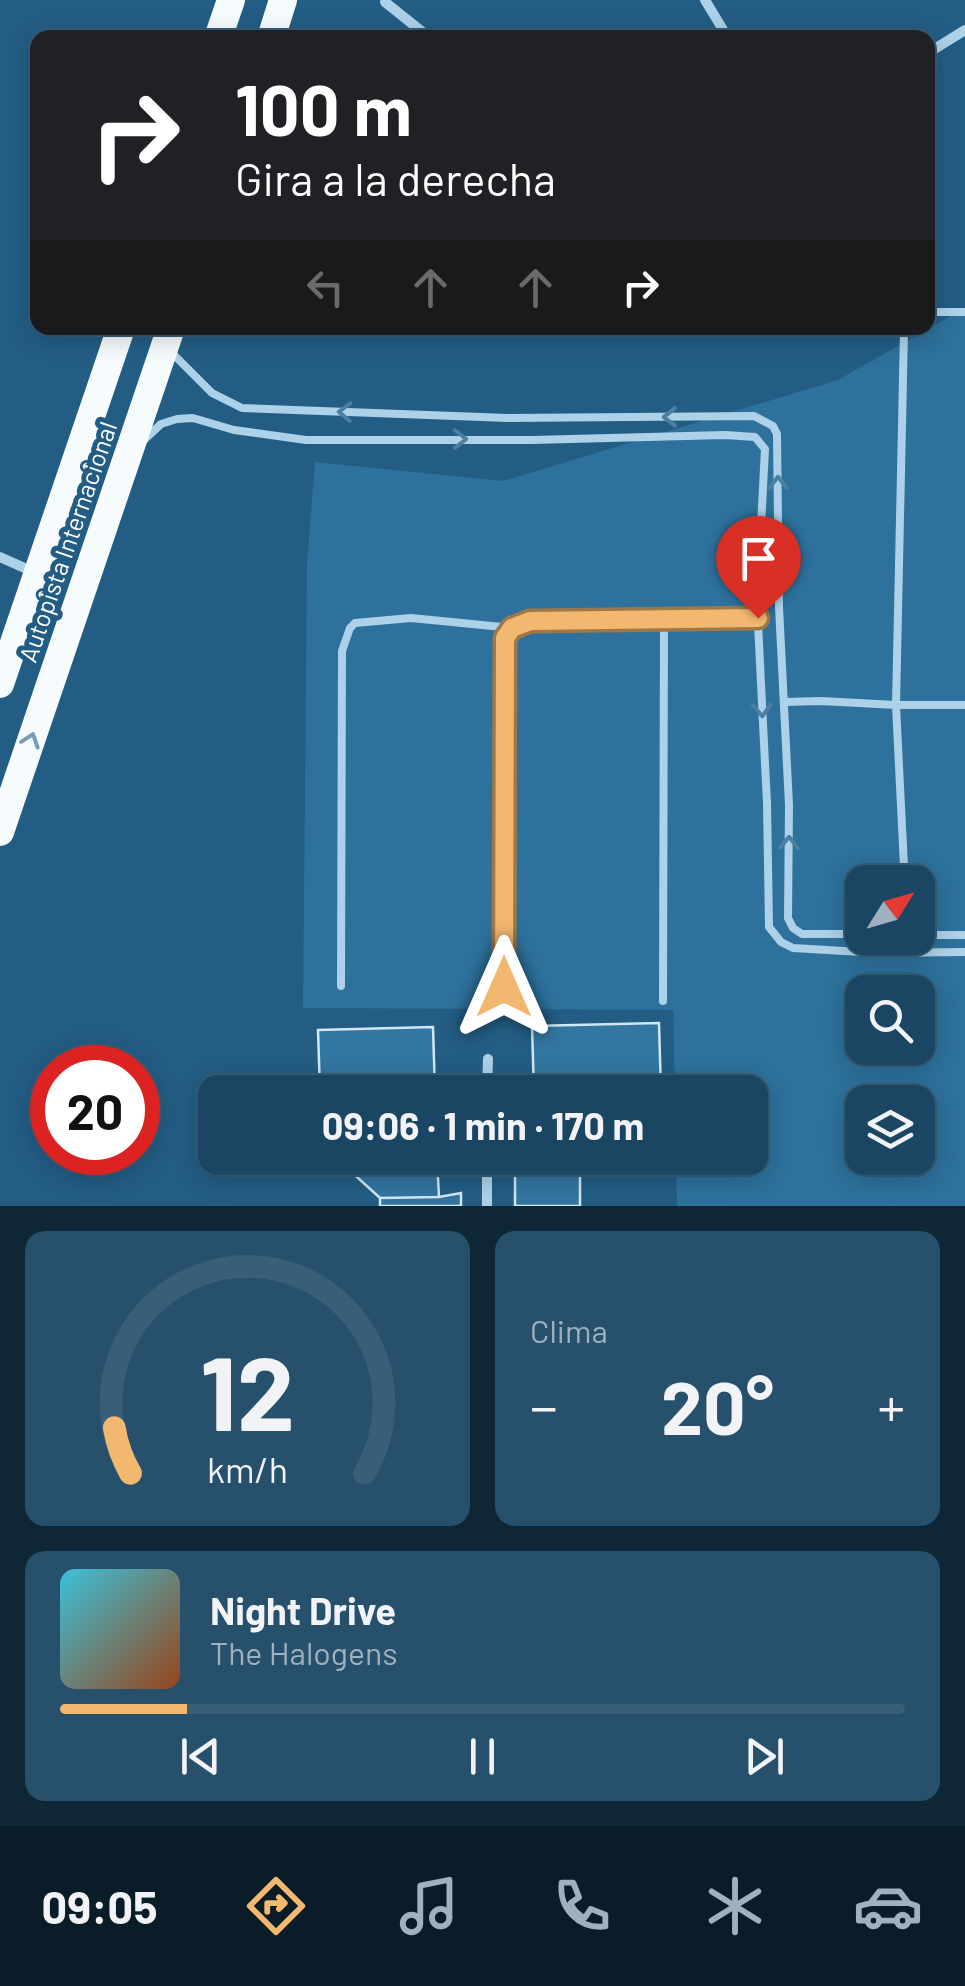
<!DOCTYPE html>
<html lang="es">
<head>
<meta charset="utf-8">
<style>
	body { margin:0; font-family:Barlow,sans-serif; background:#27506c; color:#f1f3f6; height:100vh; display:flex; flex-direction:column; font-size:38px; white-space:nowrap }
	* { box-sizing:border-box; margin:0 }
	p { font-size:32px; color:#9fb1be }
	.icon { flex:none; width:55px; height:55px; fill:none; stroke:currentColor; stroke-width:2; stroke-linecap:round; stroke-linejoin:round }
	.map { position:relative; height:1206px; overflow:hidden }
	.panel { display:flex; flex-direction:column; gap:25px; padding:25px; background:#0e2636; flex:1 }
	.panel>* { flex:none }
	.hud { position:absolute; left:30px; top:30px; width:905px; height:305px; border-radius:20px; box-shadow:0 5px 25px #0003,0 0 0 2px #385e78; background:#202124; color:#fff; overflow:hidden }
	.needle { width:65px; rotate:53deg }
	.buttons { position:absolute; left:845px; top:865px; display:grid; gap:20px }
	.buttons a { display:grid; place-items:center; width:90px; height:90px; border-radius:20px; background:#1a4663; box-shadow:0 5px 25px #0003,0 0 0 2px #385e78; font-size:50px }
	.speed { position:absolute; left:30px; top:1045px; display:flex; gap:20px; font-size:50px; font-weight:700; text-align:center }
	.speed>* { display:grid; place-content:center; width:130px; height:130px; border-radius:50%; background:#1a4663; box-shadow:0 5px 25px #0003,0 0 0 2px #385e78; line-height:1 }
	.speed .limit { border:15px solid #d22; background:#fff; color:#111 }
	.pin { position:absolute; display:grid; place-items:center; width:85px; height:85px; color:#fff; margin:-102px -42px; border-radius:50% 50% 50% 0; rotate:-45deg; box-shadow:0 0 10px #0007 }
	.pin .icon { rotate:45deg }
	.me { position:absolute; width:110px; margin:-55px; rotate:0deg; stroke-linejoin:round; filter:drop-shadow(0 0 8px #0008) }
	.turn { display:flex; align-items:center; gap:35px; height:210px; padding:0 40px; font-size:45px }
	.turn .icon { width:130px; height:130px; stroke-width:2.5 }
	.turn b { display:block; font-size:70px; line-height:85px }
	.lanes { display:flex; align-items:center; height:95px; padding:0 40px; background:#0003; justify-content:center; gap:50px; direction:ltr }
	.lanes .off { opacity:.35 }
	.big { font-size:75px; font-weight:700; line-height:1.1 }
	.panel .widget { flex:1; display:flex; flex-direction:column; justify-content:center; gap:15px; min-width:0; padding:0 35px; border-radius:20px; background:#27506c }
	.panel .dial { align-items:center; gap:0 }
	.dial svg { height:260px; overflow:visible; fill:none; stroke:#385e78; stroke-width:7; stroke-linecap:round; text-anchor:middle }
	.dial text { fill:#f1f3f6; stroke:none }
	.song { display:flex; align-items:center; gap:30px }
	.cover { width:120px; height:120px; border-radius:15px; background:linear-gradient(135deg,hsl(190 70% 55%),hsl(20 70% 35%)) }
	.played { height:10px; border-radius:5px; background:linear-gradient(90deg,#f3b86f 15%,#385e78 15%) }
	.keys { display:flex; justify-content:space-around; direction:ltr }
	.heat { display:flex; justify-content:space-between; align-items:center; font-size:55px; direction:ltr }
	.panel .tiles { flex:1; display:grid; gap:25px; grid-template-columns:1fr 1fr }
	.widget:last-child { grid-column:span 2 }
	.trip { position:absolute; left:198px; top:1075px; width:570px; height:100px; border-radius:20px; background:#1a4663; box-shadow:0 5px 25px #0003,0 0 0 2px #385e78; font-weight:700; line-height:100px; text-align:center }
	.dock { display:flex; height:160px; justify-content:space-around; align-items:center; background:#0a1c28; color:#9fb1be }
	.dock .icon { width:70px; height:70px }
	.dock .selected { color:#f3b86f }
	.dock b { font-size:45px; color:#f1f3f6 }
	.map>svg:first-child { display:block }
</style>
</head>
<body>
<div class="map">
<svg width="965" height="1206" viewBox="0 0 965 1206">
	<rect width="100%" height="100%" fill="#235d84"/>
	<path fill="#2d719c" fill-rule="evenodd" d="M965 308V1206H677L676 1158H750V1092H675L673 1010 303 1008 307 563 315 462 503 481 838 380ZM862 882H918V938H862ZM862 992H918V1048H862ZM862 1102H918V1158H862Z"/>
	<path fill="#3376a1" stroke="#d0e7f6" stroke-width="2.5" d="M659 1023 661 1092H534L532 1026Z
		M433 1027 435 1092H320L318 1030Z
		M336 1158H437L439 1197 380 1198Z
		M515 1173 580 1174V1206H515Z
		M461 1193V1206H380V1198L439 1197Z"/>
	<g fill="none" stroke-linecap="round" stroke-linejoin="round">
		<path stroke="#acd1e8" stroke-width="8" d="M928 312H965
			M172 353 212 393 242 408 508 418 754 416 773 426 777 434 779 607 789 805 788 918 793 928 802 934H862
			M144 440 161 424 177 419 193 418 234 430 306 440H532L725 435 755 437 765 449 757 604 767 803 769 927 781 942 793 948 878 953 965 952
			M785 702 821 701 896 705H965
			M904 867 896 705 904 331 906 328
			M918 935H965
			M341 986 342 651 350 628 355 623 411 618 512 628 529 621 758 618
			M503 987 505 638 512 628
			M663 1001 664 620"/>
		<path stroke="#acd1e8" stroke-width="10" d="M705 0 728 38
			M385 2 430 38
			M928 53 965 30
			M0 557 38 574
			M487 1092 488 1059
			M487 1206V1158"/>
		<path stroke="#f6fbfe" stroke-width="28" d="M218 38 231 0
			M271 38 283 0
			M0 684 121 328
			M0 832 171 328"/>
	</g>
	<defs><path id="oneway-chevron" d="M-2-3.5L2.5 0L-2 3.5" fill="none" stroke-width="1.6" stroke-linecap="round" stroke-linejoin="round" transform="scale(2.5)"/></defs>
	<g stroke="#4c80a2">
		<use href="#oneway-chevron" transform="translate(345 412) rotate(-178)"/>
		<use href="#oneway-chevron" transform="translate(670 417) rotate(179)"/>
		<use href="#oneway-chevron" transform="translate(460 439)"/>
		<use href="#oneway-chevron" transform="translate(778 483) rotate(-91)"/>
		<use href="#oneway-chevron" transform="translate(762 710) rotate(87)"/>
		<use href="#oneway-chevron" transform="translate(789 843) rotate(-89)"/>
	</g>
	<use stroke="#779cb5" href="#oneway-chevron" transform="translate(31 740) rotate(-71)"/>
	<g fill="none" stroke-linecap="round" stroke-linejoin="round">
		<g stroke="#9e7848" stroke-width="25">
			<path id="route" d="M504 987 505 638 512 628 530 621 758 618"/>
		</g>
		<use href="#route" stroke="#f3b86f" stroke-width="18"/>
	</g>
	<g text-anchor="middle" stroke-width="10" stroke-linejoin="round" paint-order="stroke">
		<g font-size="25" fill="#fff" stroke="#235d84">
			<text transform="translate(68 542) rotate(-71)" y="9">Autopista Internacional</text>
		</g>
	</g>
</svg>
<div class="buttons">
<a><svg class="needle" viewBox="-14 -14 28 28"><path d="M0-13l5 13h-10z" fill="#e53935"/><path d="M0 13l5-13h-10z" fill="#9fb1be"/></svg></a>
<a><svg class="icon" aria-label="search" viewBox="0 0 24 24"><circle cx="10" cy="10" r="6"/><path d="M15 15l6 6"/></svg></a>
<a><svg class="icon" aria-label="layers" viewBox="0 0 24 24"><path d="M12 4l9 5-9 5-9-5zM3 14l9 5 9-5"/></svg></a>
</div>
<div class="speed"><div class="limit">20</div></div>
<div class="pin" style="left:758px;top:618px;background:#d93025"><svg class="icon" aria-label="arrive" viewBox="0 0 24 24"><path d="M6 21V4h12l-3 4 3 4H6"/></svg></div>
<svg class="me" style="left:504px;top:987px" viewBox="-20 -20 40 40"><path d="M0-17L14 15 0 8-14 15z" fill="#f3b86f" stroke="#fff" stroke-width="4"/></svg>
<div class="trip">09:06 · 1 min · 170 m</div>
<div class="hud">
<div class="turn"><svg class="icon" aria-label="right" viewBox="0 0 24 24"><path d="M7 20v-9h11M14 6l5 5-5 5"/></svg><div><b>100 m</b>Gira a la derecha</div></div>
<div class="lanes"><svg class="icon off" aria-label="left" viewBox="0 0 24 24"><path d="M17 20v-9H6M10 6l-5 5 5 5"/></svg><svg class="icon off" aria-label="ahead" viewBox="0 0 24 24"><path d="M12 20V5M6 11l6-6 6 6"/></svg><svg class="icon off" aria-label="ahead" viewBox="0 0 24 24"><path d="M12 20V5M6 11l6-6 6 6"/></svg><svg class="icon" aria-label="right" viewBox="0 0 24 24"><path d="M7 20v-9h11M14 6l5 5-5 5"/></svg></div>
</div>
</div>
<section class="panel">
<div class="tiles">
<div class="widget dial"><svg viewBox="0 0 100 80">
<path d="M14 69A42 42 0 1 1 86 69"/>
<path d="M14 69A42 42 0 0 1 9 55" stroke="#f3b86f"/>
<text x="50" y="56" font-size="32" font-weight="700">12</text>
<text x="50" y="72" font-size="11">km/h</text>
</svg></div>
<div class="widget"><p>Clima</p>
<div class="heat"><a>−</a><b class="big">20°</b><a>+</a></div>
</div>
<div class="widget">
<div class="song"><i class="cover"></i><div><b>Night Drive</b><p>The Halogens</p></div></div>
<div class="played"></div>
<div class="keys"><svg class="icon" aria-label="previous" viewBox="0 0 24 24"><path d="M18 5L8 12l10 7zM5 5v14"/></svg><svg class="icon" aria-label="pause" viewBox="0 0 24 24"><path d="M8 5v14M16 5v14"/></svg><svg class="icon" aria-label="next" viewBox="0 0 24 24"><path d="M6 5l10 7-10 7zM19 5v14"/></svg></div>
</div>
</div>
</section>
<nav class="dock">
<b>09:05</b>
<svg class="icon selected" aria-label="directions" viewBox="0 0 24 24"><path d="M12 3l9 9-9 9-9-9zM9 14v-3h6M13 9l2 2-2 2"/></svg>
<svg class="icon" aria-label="music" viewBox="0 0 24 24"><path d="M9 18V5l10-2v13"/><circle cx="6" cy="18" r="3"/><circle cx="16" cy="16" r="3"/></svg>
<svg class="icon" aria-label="phone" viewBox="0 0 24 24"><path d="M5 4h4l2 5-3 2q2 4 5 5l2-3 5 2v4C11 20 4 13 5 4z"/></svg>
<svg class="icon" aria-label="climate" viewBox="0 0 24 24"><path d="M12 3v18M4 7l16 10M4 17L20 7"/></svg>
<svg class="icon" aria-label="car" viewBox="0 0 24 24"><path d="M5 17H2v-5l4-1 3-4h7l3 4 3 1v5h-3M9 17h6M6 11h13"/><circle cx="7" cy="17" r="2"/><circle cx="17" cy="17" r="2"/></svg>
</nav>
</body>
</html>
